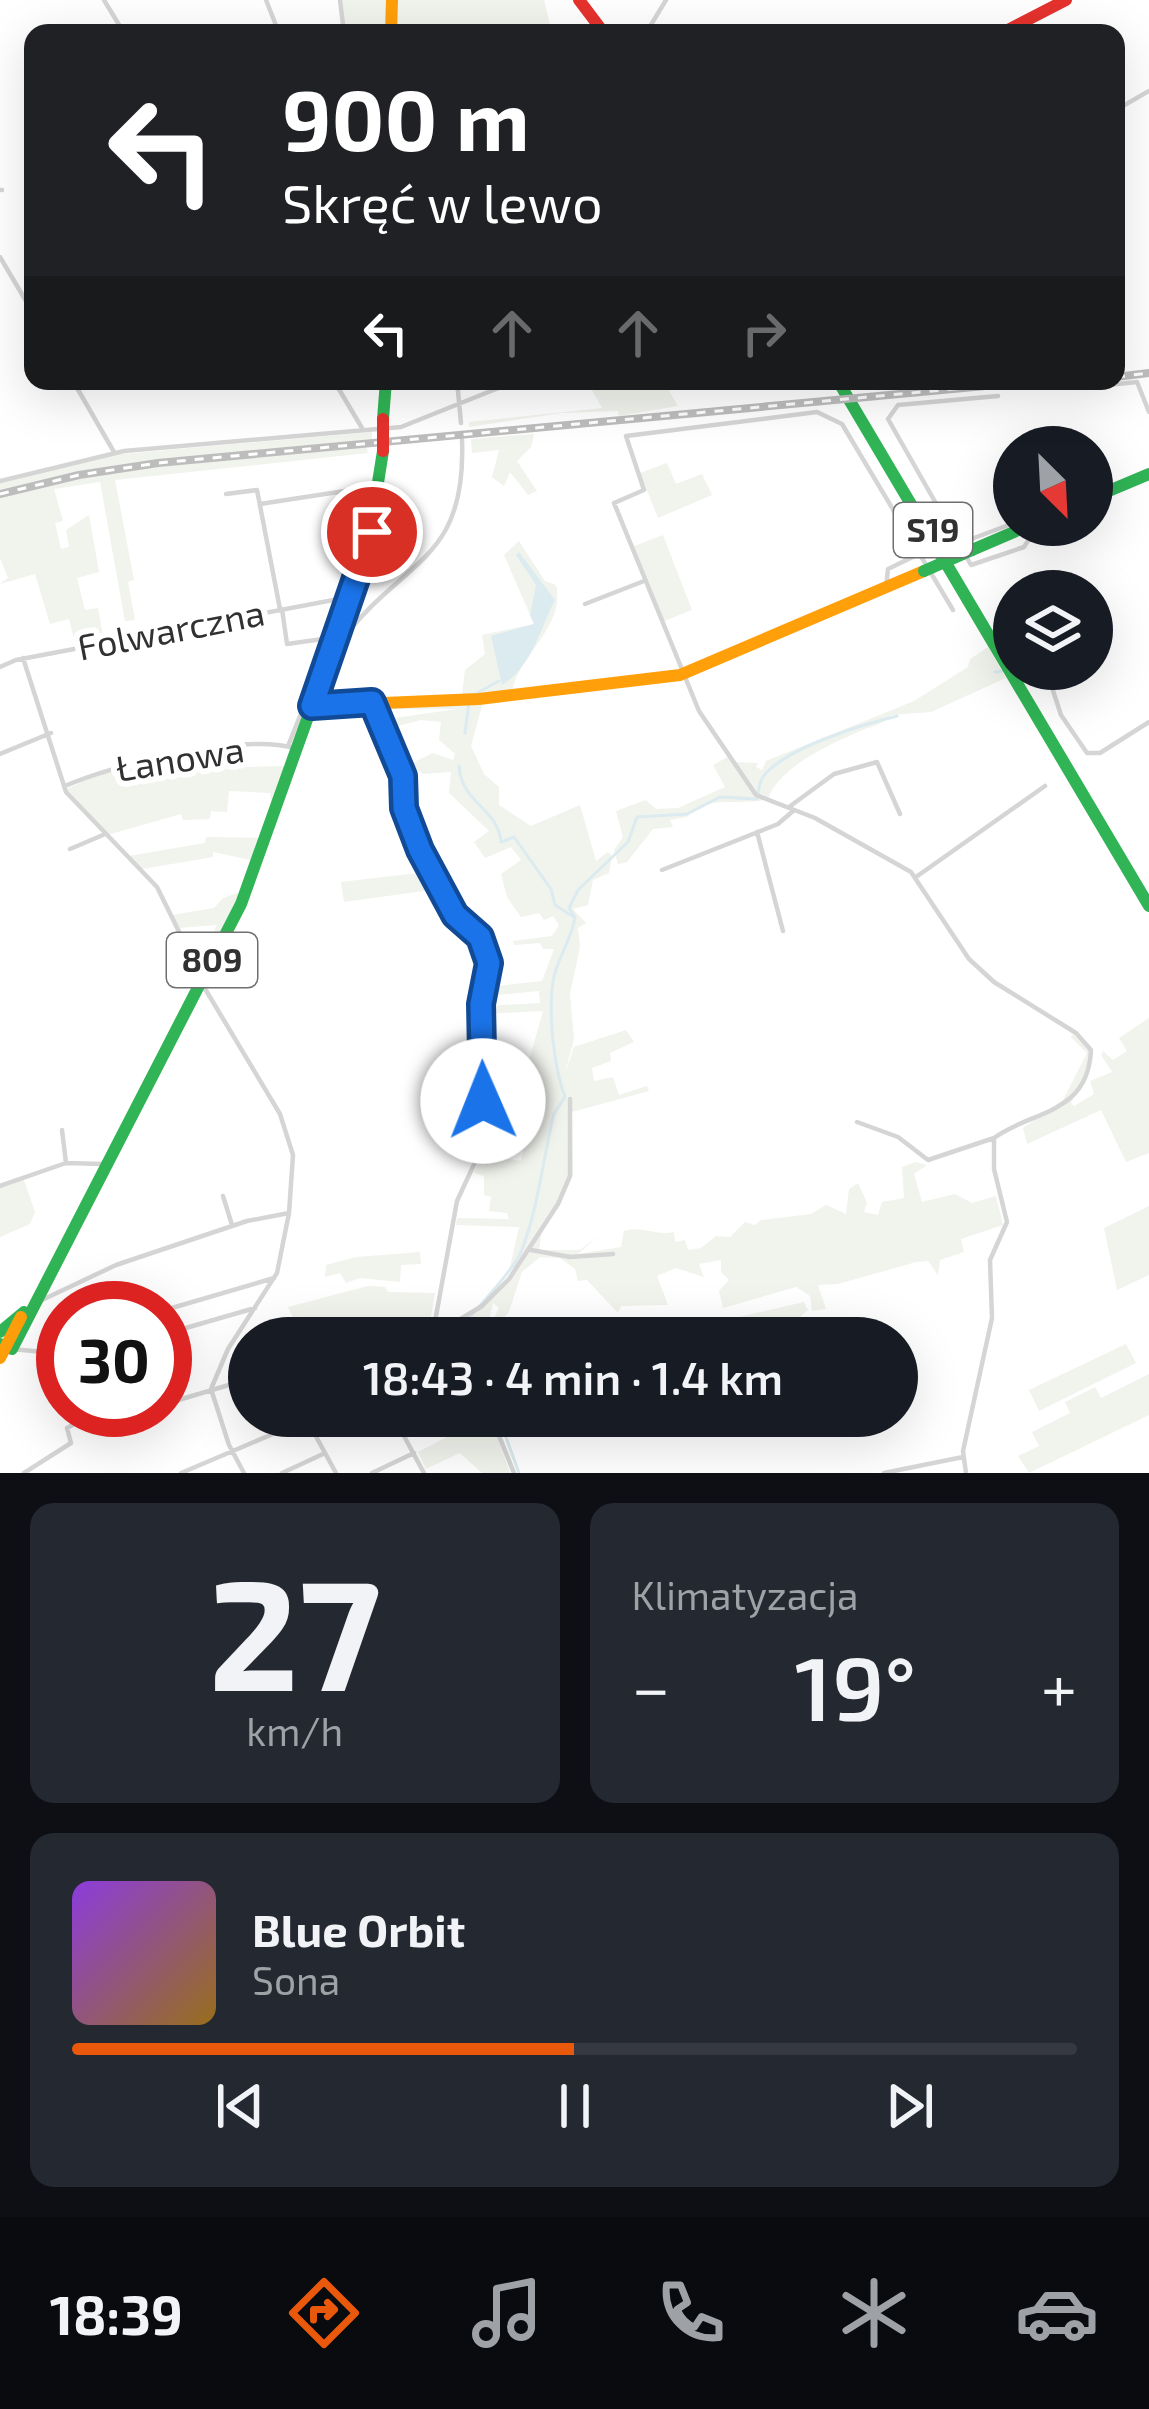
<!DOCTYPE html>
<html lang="pl">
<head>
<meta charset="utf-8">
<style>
	body { margin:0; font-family:"Exo 2",sans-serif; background:#242831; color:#f1f3f6; height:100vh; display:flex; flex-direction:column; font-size:45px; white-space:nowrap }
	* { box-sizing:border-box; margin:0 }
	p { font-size:39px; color:#9ea1a6 }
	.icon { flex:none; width:66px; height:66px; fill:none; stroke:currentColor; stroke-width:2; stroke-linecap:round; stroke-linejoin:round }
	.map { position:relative; height:1473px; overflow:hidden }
	.details { display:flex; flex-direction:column; gap:30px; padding:30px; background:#0d0f14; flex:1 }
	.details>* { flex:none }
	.top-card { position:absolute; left:24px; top:24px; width:1101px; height:366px; border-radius:24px; box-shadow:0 12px 48px #0002; background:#202124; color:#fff; overflow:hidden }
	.needle { width:78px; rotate:156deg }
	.tools { position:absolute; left:993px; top:426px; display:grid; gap:24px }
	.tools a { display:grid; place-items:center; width:120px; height:120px; border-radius:50%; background:#171b24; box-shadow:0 12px 48px #0002; font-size:60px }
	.speed { position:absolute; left:36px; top:1281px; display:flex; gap:24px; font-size:60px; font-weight:700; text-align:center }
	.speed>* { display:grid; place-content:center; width:156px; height:156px; border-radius:50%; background:#171b24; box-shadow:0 12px 48px #0002; line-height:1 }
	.speed .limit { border:18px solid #d22; background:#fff; color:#111 }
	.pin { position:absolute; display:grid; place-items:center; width:102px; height:102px; color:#fff; margin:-51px; border:6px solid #fff; border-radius:50%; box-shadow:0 3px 12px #0007 }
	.me { position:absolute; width:132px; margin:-66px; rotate:359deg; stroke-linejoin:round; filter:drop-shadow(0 0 9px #0008) }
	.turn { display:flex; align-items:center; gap:42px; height:252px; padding:0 60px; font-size:54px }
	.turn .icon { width:156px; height:156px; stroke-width:2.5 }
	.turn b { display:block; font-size:84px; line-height:102px }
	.lanes { display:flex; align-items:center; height:114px; padding:0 60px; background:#0003; justify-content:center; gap:60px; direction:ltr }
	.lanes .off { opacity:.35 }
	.big { font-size:90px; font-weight:600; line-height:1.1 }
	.details .tile { flex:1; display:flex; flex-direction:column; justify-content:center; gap:18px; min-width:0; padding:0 42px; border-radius:24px; background:#242831 }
	.details .dial { align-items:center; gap:0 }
	.dial b { font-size:156px; line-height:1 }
	.song { display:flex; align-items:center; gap:36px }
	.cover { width:144px; height:144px; border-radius:18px; background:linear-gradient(135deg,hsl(270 70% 55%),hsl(40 70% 35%)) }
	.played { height:12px; border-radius:6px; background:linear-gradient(90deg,#ea580c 50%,#363941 50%) }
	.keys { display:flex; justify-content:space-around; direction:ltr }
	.heat { display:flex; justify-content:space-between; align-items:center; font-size:66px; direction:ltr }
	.details .tiles { flex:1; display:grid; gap:30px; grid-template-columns:1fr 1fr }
	.tile:last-child { grid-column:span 2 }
	.trip { position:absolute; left:228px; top:1317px; width:690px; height:120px; border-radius:60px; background:#171b24; box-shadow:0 12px 48px #0002; font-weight:600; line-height:120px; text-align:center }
	.tabs { display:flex; height:192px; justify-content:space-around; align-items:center; background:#090b0e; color:#9ea1a6 }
	.tabs .icon { width:84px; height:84px }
	.tabs .on { color:#ea580c }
	.tabs b { font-size:54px; color:#f1f3f6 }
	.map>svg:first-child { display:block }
</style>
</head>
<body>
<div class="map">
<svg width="1149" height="1473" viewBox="0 0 1149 1473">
	<rect width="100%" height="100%" fill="#fff"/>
	<path fill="#f1f3ed" d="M341 0H544L552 33H345Z
		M587 381H663L678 406 619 416 618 411 561 413 469 427V422L602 408Z
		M372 432V439L138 462 0 491V483L111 455Z
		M534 434 531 447 517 461 537 491 528 495 510 472 504 486 492 477 499 450 472 453 471 439Z
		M366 446 368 453 115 480 134 580 128 582 135 620 125 621 100 482 54 489 63 521 55 523 61 549 69 547 66 530 89 515 99 572 77 578 85 610 98 608 104 641 76 647 69 619 50 624 35 574 0 584 8 578 0 558V497L110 471Z
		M667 463 676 484 702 474 712 495 658 518 640 473Z
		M663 535 692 610 662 622 632 547Z
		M519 541 545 581 556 585C566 626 519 654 512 691L462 696 465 670 485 654 482 635 534 624 504 555Z
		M988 647 1006 678 931 712 891 715C881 726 870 726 858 732 828 745 778 768 768 799 741 807 706 793 687 817L670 820 673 827 653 829 627 862 618 864 614 850 623 837 616 811 646 800 656 809 678 808 725 787 713 765 729 756 735 762 758 763 756 767 762 770 766 761 914 701 968 667 970 659Z
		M483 702 471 746 484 774 499 787V805L531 826 580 805 596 861 608 852 612 856 609 873 593 880 588 905 573 909 586 923 578 928 580 947 570 994 574 1039 565 1073 574 1047 626 1030 634 1042 610 1053 611 1061 592 1068 594 1081 613 1077 619 1095 647 1086 649 1091 572 1112 573 1174 541 1235 539 1250H580L599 1235 578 1254 621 1247 624 1231C640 1225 656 1236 674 1232L675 1242 685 1240 688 1250 701 1248 716 1236 730 1237 745 1222 755 1225 761 1220 811 1214 826 1205 846 1214 849 1189 858 1183 867 1203 864 1212 878 1215 882 1202 904 1198 902 1167 915 1162 927 1165 914 1174 922 1202 955 1194 972 1203 996 1196 1003 1225 961 1239 964 1252 940 1260 938 1275 928 1261 916 1262 838 1284 818 1285 826 1309 812 1311 810 1296 796 1287 723 1308 719 1291 729 1280 721 1272V1260L699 1264 704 1277 676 1268 657 1276 668 1305 621 1306 618 1313 587 1280 578 1281 575 1269 560 1258 540 1257 522 1272 509 1312 497 1325 491 1324 499 1308 493 1303 485 1338H470L468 1329 462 1333 467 1338H436C463 1314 500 1305 514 1269L510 1267 519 1227 456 1225 457 1218 509 1219 507 1213 489 1211 491 1197 484 1195V1176L474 1173 481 1154 521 1161 523 1149 511 1146 507 1104 508 1099 518 1100 543 1011 483 1014 484 1006 540 1003 539 991 486 996 489 987 542 981 554 949H543L540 943 514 945 513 941 552 936 559 925 553 916 544 920 539 913 521 917 507 897 501 874 521 860 511 847 485 858 474 842 489 831 449 793 451 772 423 774 410 764 433 753 453 760 455 754 439 740 441 722 421 720 390 728 391 734 386 735 381 720 457 709H387V705Z
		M193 754 196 768 285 766 272 808 270 793 229 791 227 812 211 811 210 819 183 820 181 814 107 835 67 789 97 774Z
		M206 837 264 838 255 861 213 852V857L142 869 129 856 205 843Z
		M427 872 438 889 344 902 341 882Z
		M237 893 241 894 207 963 195 958 191 947 207 945 217 925 179 928 172 915 214 908 223 898Z
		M1149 1018V1153L1126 1162 1101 1110 1027 1144 1023 1128 1063 1100 1087 1053 1071 1037 1073 1034 1090 1051 1086 1073 1071 1103 1074 1106 1094 1094 1090 1081 1112 1072 1101 1055 1103 1051 1113 1060 1127 1051 1119 1038Z
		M23 1177 35 1212 30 1224 0 1237V1187Z
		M1149 1206V1275L1117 1290 1104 1228Z
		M420 1252 421 1264 401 1265 400 1282 360 1278 346 1283 340 1273 325 1277 326 1265 356 1257Z
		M368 1286 385 1287 388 1292 435 1293 427 1338H387L386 1332 263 1338 261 1329 293 1318 288 1307Z
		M804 1302 808 1310 800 1317 709 1338H684L682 1330Z
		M1126 1344 1136 1363 1039 1411 1029 1390Z
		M1149 1374V1415L1029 1473 1018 1456 1039 1446 1032 1432 1070 1413 1065 1402 1095 1387 1101 1398Z
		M437 1416H467L474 1423 490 1416 510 1473H482L460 1453 426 1469 418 1452 455 1433 443 1420 432 1424 440 1419Z"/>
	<path fill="#dbebf0" d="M519 552 555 600C539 630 533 666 502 685L491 636 534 624 530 615 536 585 516 555Z"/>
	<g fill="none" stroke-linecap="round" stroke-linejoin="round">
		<path stroke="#dbebf0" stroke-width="3" d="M995 672 1002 671
			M475 694 499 681
			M465 733 469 702
			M459 766C461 803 498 808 501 842L514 837 551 889 555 905 572 916
			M449 1338C463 1326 515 1268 521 1252 538 1210 543 1158 554 1114L565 1097C554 1068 548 1013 553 982 556 959 572 940 575 917L569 908 578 890 628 842 637 817 687 814 720 797 757 799C759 790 759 780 766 773 792 746 861 725 897 716
			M499 1418 519 1473"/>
		<path stroke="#d5d5d5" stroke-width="4.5" d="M104 0 124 33
			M266 0 279 33
			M340 0 344 33
			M646 33 666 0
			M1116 110 1149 91
			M0 190H2
			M0 257 33 313
			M73 381 114 452
			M334 381 362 428
			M457 381 461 423
			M1098 386 1137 382 1149 412
			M998 396 898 405 888 419 971 565 1024 547 1031 536 1029 525
			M1067 440 1070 447
			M0 481 124 451 401 427 516 381
			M226 494 257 490 280 609
			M260 504 364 488 370 493
			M958 544 1014 523
			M886 587 888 569 919 554
			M585 604 644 581
			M282 609 287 644 330 638 340 643C401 558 467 565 462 439
			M953 610 842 424 817 412 626 436 644 490 614 503 699 711 756 795 815 818 911 872 969 959 994 982 1076 1033 1091 1050C1088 1115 1032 1110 994 1138V1169L1007 1222 990 1260 992 1318 963 1451 966 1473
			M23 658 66 792 157 887 191 956 209 966
			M0 667 16 660 344 598
			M1046 669 1061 715 1087 753H1100L1149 722
			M320 684 315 679 364 526
			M372 702 403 776 406 814 420 850 455 915 480 937 491 968 481 1004 483 1145 457 1201 432 1338
			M288 746 306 701
			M0 754 51 733
			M65 786C114 764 246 732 297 749
			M789 807 834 774 877 762 900 814
			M757 832 783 931
			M70 849 103 835
			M662 870 778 824 793 811
			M916 877 1045 786
			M201 982 280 1114 293 1155 289 1213 277 1273 228 1349 211 1389 229 1445 244 1473
			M857 1122 898 1137 928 1160 994 1138
			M62 1130 66 1163
			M0 1186 66 1163 103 1164
			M223 1196 232 1225
			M531 1250 570 1257 613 1254
			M42 1300 116 1265 247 1221 289 1213
			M165 1310 274 1278
			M165 1334 255 1308
			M434 1335 482 1306 509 1279 558 1204 570 1176V1099
			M12 1349 43 1352
			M165 1404 249 1379
			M141 1413 149 1410
			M376 1416 397 1423 424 1473
			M491 1416 514 1473
			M307 1420 336 1473
			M494 1420 505 1416
			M24 1473 71 1443 67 1428 100 1410
			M181 1473 315 1416
			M282 1473 323 1454
			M372 1473 414 1453
			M884 1473 963 1457"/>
		<path stroke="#30b455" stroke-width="12" d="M838 381 1149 906
			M383 419 386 381
			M1092 498 1149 474
			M972 550 1030 525
			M0 1332 24 1312
			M0 1344 12 1349 241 904 367 552 383 451"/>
		<path stroke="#ff9f0a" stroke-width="12" d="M391 33 392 0
			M312 706 479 699 680 675 924 571
			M0 1358 21 1317"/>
		<path stroke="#e5322d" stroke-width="12" d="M579 0 604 33
			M1002 33 1066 0"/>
		<g stroke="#bdbdbd" stroke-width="8">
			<path id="rail" d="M1116 377 1149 373
				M1023 385 1072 381
				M0 494 79 475 158 463 1040 381"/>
		</g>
		<use href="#rail" stroke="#fff" stroke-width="3" stroke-dasharray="9" stroke-linecap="butt"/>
		<path stroke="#30b455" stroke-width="12" d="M924 571 972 550"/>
		<path stroke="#e5322d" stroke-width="12" d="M383 419V451"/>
	</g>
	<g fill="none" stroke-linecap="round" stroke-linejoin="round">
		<g stroke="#114b97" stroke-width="30">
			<path id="route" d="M372 532 312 706 372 702 403 776 404 808 420 850 455 915 480 937 489 963 481 1004 483 1101"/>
		</g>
		<use href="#route" stroke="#1a73e8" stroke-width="21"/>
	</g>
	<g text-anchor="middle" stroke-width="12" stroke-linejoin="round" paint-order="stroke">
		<g fill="#fff" stroke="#6f6f6f" stroke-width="3">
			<rect x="894" y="503" width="78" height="54" rx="9"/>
			<rect x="167" y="933" width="90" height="54" rx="9"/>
		</g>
		<g font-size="33" font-weight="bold" fill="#313131">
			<text x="933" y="542">S19</text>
			<text x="212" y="972">809</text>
		</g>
		<g font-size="36" fill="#313131" stroke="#fff">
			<text transform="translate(171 630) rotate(-11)" y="13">Folwarczna</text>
			<text transform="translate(180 759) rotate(-9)" y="13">Łanowa</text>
		</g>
	</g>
</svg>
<div class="tools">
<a><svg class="needle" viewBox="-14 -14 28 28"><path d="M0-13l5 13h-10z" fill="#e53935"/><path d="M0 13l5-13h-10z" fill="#9ea1a6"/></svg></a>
<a><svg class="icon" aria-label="layers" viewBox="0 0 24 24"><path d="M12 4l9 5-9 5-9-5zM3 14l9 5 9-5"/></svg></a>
</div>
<div class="speed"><div class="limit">30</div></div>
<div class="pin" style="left:372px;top:532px;background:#d93025"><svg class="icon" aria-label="arrive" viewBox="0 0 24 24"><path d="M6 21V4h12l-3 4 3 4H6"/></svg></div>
<svg class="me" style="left:483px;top:1101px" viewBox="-20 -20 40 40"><circle r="19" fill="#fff"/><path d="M0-13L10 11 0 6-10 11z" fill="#1a73e8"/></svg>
<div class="trip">18:43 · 4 min · 1.4 km</div>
<div class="top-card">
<div class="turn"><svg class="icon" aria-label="left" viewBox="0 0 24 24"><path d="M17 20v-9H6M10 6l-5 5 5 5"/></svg><div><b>900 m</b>Skręć w lewo</div></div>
<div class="lanes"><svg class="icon" aria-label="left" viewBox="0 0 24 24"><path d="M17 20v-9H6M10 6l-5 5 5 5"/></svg><svg class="icon off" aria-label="ahead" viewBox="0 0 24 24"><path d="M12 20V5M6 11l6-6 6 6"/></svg><svg class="icon off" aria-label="ahead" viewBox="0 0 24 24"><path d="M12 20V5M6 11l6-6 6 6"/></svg><svg class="icon off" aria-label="right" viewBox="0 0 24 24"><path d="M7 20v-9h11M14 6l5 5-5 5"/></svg></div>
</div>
</div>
<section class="details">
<div class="tiles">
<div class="tile dial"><b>27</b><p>km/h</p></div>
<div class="tile"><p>Klimatyzacja</p>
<div class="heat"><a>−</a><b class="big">19°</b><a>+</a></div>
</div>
<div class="tile">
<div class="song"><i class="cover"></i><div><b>Blue Orbit</b><p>Sona</p></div></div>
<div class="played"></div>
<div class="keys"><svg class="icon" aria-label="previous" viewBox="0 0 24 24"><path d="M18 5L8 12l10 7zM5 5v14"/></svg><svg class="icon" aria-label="pause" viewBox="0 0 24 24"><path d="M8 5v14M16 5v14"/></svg><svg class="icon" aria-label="next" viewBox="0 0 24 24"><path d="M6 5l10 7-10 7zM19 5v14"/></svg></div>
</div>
</div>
</section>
<nav class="tabs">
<b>18:39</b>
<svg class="icon on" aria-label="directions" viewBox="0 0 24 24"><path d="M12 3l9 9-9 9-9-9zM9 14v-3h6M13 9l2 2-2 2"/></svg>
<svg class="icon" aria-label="music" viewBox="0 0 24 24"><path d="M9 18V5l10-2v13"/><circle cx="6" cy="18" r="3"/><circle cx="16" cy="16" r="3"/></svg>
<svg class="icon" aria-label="phone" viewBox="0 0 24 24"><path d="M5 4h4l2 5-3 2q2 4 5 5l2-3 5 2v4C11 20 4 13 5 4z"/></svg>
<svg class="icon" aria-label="climate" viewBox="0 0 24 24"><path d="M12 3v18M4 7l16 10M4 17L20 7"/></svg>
<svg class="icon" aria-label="car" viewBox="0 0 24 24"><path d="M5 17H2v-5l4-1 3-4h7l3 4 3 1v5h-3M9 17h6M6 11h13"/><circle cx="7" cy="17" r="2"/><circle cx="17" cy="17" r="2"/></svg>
</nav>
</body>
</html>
